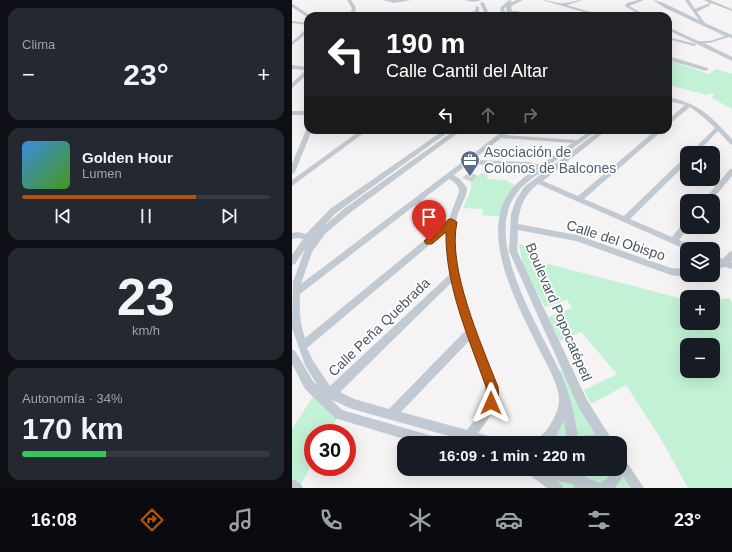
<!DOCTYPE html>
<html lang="es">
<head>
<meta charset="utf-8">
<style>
	body { margin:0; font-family:Arial,sans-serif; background:#242831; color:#f1f3f6; height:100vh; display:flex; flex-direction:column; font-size:15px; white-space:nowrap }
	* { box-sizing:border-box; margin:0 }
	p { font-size:13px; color:#9ea1a6 }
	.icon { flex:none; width:22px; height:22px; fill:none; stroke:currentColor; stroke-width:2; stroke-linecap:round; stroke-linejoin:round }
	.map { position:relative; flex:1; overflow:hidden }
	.drawer { display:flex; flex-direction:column; gap:8px; padding:8px; background:#0d0f14; width:292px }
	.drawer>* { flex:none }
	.guide { position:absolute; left:12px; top:12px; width:368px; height:122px; border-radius:12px; box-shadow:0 4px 16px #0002; background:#202124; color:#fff; overflow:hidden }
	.fabs { position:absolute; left:388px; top:146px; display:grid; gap:8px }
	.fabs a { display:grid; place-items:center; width:40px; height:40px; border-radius:8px; background:#171b24; box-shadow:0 4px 16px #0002; font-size:20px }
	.speed { position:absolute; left:12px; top:424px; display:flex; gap:8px; font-size:20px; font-weight:700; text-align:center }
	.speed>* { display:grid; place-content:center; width:52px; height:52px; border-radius:50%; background:#171b24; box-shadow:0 4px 16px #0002; line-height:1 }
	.speed .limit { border:6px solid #d22; background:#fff; color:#111 }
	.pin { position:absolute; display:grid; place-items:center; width:34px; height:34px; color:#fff; margin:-41px -17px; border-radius:50% 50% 50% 0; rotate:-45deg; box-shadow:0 0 4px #0007 }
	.pin .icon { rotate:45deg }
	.me { position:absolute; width:44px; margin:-22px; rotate:0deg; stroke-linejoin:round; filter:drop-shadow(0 0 3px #0008) }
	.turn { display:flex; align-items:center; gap:14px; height:84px; padding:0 16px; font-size:18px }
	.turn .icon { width:52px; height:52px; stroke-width:2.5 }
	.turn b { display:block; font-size:28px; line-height:34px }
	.lanes { display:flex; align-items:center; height:38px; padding:0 16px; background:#0003; justify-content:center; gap:20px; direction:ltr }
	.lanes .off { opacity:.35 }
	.big { font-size:30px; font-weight:700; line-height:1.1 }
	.drawer .card { flex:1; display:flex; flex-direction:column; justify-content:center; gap:6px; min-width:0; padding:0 14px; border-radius:12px; background:#242831 }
	.drawer .dial { align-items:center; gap:0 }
	.dial b { font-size:52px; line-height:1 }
	.song { display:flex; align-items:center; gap:12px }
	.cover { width:48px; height:48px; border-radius:6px; background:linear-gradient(135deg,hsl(210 70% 55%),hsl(100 70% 35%)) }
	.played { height:4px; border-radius:2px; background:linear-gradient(90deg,#b45309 70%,#363941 70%) }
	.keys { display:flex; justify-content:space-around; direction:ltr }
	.heat { display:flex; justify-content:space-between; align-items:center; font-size:22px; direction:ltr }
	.charge { height:6px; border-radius:3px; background:linear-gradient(90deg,#34c759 34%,#363941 0) }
	.trip { position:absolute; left:105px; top:436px; width:230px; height:40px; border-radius:12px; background:#171b24; box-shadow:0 4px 16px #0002; font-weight:700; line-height:40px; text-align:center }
	.tabs { display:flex; height:64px; justify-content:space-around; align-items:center; background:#090b0e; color:#9ea1a6 }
	.tabs .icon { width:28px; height:28px }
	.tabs .active { color:#b45309 }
	.tabs b { font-size:18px; color:#f1f3f6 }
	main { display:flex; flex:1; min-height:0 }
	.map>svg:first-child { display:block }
</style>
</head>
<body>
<main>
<section class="drawer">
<div class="card"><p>Clima</p>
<div class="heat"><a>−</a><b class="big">23°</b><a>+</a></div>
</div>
<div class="card">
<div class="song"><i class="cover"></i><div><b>Golden Hour</b><p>Lumen</p></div></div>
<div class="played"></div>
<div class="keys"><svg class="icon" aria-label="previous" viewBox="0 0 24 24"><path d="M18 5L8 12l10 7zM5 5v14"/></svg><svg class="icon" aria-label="pause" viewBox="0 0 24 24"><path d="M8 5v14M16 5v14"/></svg><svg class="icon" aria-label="next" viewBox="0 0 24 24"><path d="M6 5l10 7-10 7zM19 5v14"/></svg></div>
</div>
<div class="card dial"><b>23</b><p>km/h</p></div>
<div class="card"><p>Autonomía · 34%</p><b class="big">170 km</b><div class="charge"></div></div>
</section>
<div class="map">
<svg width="440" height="488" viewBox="0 0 440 488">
	<rect width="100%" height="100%" fill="#f5f3f3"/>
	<path fill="#c3f1d5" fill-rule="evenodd" d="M376 60 417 74 424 69 440 74V109L420 98 422 95 418 93 415 95 376 85Z
		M189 173 196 174 195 179 214 180 229 189 217 205 215 217 190 215 191 209 171 208 179 190V183Z
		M227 244 244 248 241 260 395 300V323H421V301L437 298 440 303V488H396L369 439 334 385 299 404 292 390 325 374 289 332 268 341 256 317 280 308 275 300 253 307 231 267ZM395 345H421V371H395Z
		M267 368 286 394 315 443H250L273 399Z
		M24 392 47 414 37 433H21V462L7 488H0V429Z
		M239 469H328L345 488H267Z"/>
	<path fill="#cdcfd5" d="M177 172 186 176 180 182 170 178Z"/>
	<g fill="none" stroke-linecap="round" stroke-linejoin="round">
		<path fill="#c1cad2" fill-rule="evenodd" d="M55 0H59L64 8 62 16H58L60 8Z
			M91 0H119L102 3Z
			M173 0H190L181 2Z
			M217 0 220 1 218 3 225 0H231L219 6 220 11H225L238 16C232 16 226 13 220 14L221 16H217L215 13 214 7 212 8 214 16H210L208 8Z
			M250 0C257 0 265 4 272 3 279 3 284 0 291 0L275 5 312 16H305Z
			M346 0H352L337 6 355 16H350L333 6 335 3Z
			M361 0C368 0 398 16 407 20L393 0H397L403 9 418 3 412 0H418L440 9V11L419 3 418 5 405 12 413 23 440 35V38L437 37 418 43H412L440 57V61L376 30V27L406 41H418L433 36 373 8Z
			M190 2 192 3 198 16H194L188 3Z
			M0 4H1L19 16 15 17 0 7Z
			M184 6 187 7V13L173 16 174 13 183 11Z
			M0 21 16 23V25L0 23Z
			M14 29H16V32L0 45V42Z
			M376 37 404 44V45L402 46 376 39Z
			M376 56 416 68 417 69 414 71 376 60Z
			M0 65 16 67V74L0 88V83L14 70 0 69Z
			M376 97C408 104 419 116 440 139V145L438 144 426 131 405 153H398L423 128 410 116 398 107 376 125V120L393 105 376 101Z
			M0 111H16V115H0Z
			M16 128V130H20L3 172 0 174V164L14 130Z
			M69 130H76L0 186V180Z
			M152 130H159L44 213 31 227 53 208 163 130H170L59 212 33 234 20 252 9 284 169 163 170 160H173L212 130H219L214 135 285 140 299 130H306L252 169 254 171 308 130H315L251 181 286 196 364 130H371L292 199 332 216 393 157H395V163L338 219 380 237 392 222 395 221V227H397L387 240 403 247 404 249H395V250L246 184C233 194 227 207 226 224L285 235 379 268 395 269V275H398L395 277 379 275 284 241 226 230 225 251 295 400 322 443H275L272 420 265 434 257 443H243C245 438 249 436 253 432 260 423 268 409 267 398 267 387 255 364 249 353 229 311 186 238 217 193 223 183 234 176 244 169L237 166 176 164 162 175 168 179 175 188 174 195 166 213 162 229 163 253 166 272 177 312 205 387C206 405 197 419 186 433L206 439 208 443H166L168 439 60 409 40 400 50 410 144 437 148 439 150 443H125L43 418 13 389 0 364V349L3 351 21 381 26 386 13 365 0 328 1 282 13 249 3 264 0 265V255L11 239 6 238 0 239V233L6 232 14 234 38 209ZM209 138 280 143 248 165 237 162 181 160ZM248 173 249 174 232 187 224 200 219 214 217 251 287 408 304 435H295L286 438C283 416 278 394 269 374 249 329 191 243 223 195 229 186 239 179 248 173ZM157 179C162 182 167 185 167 192L156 221 13 338C8 324 7 309 8 294ZM154 231 155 253 158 274 38 386 20 359 15 348ZM160 282 174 330 97 409 62 399 48 392ZM178 340 195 387C195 405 185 417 175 430L109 412Z
			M438 169H440V176L419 201H411Z
			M440 251V260L439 262H440V269L433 267 421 270V264L424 263 421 262V255L431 259 437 252Z
			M328 456 332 458 352 488H339L331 476 323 488H282L281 484 265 481 269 484 271 488H255L239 476 230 473 228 469H265L280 472 279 469H291L292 475 297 479 308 483 315 479 321 469H328Z
			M0 479 9 484 11 488H0Z"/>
	</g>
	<path fill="#b45309" stroke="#753606" d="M157 219H160L165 222C155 268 189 343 206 387 207 395 206 400 203 407L199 409 195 407C192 401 195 394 194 387 177 338 153 286 154 232L140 244H134L132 241Z"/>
	<defs>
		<g id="office-pin" transform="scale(1)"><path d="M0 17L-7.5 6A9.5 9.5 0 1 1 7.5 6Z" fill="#5c6f8a" stroke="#fff"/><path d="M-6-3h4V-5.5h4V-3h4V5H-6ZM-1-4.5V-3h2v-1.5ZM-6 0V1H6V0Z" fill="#fff"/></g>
	</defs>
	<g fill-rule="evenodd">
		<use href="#office-pin" x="178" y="160"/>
	</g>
	<g text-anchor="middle" stroke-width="3.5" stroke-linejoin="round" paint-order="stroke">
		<g font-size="14" fill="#4e5e75" stroke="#fff" text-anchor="start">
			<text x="192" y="157">Asociación de<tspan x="192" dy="16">Colonos de Balcones</tspan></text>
		</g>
		<g font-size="14" fill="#4a5661" stroke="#fff">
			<text transform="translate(324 240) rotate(18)" y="5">Calle del Obispo</text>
			<text transform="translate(267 312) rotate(67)" y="5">Boulevard Popocatépetl</text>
			<text transform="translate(87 327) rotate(-44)" y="5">Calle Peña Quebrada</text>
		</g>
	</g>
</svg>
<div class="fabs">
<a><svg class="icon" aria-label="sound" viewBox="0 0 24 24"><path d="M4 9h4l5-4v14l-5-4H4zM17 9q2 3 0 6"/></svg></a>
<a><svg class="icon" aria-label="search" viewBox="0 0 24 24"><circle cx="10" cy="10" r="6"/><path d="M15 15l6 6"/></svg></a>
<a><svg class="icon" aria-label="layers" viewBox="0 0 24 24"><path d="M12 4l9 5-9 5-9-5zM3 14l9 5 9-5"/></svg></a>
<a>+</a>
<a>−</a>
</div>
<div class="speed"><div class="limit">30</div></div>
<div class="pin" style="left:137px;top:241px;background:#d93025"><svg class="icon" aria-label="arrive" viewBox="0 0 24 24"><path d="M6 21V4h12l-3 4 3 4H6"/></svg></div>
<svg class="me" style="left:199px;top:403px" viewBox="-20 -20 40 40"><path d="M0-17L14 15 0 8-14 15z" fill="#b45309" stroke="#fff" stroke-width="4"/></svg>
<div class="trip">16:09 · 1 min · 220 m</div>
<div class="guide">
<div class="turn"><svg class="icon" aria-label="left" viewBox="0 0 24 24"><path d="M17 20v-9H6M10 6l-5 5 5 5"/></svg><div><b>190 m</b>Calle Cantil del Altar</div></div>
<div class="lanes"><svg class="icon" aria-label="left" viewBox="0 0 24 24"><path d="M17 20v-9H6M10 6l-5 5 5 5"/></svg><svg class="icon off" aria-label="ahead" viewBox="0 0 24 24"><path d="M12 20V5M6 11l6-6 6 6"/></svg><svg class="icon off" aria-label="right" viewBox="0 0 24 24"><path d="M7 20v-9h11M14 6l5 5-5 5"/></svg></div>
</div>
</div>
</main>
<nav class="tabs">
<b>16:08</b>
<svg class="icon active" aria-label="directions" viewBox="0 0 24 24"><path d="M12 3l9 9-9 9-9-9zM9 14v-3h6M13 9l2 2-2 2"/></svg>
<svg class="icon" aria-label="music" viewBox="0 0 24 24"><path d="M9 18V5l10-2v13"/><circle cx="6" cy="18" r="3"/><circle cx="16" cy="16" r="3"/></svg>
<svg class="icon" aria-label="phone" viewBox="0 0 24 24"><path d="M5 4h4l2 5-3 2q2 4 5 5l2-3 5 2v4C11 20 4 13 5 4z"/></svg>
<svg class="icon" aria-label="climate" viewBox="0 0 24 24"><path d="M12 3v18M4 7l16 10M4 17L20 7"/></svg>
<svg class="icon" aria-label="car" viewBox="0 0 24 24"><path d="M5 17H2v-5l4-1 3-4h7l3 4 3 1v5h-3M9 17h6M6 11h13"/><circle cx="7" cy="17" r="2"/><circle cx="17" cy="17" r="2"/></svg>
<svg class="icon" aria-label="filters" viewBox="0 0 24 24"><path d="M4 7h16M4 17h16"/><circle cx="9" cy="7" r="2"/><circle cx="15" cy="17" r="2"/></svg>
<b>23°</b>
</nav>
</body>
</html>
